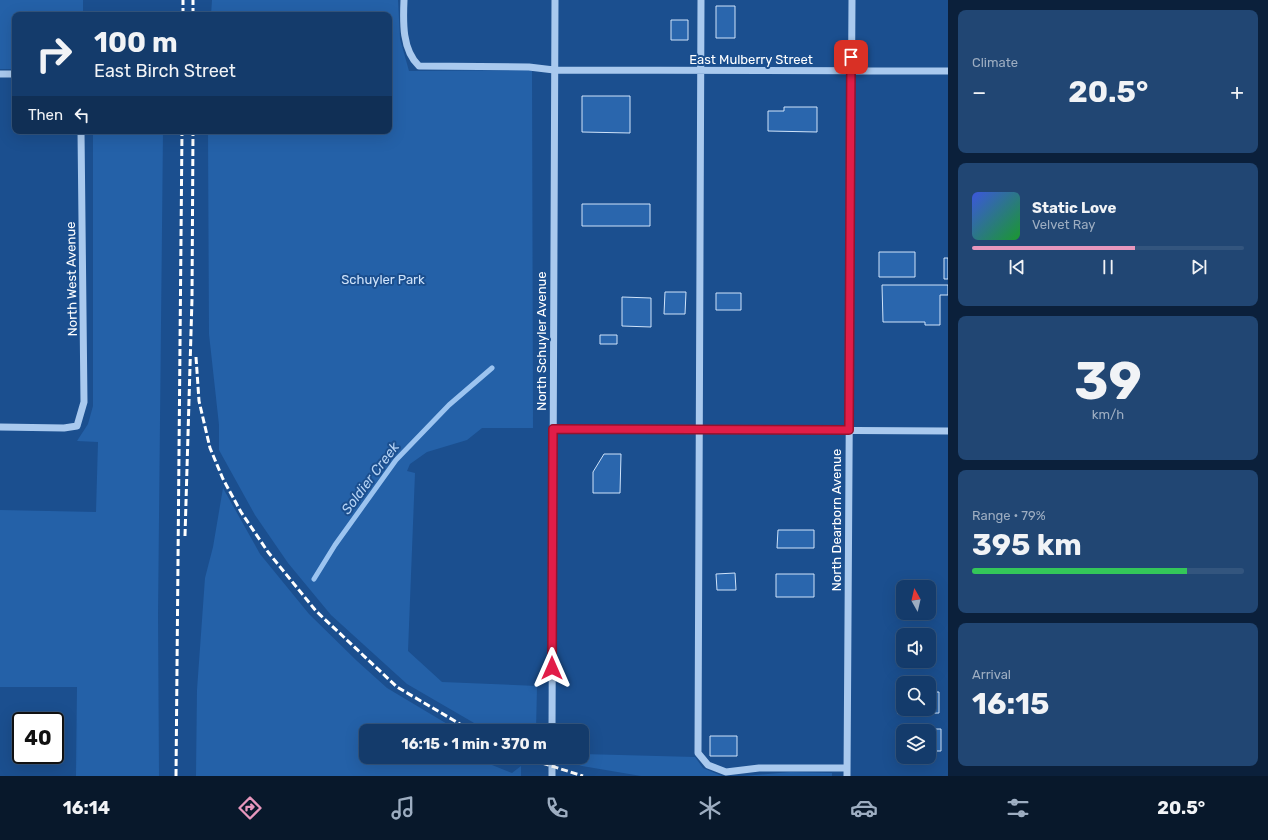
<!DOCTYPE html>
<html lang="en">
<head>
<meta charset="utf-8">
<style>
	body { margin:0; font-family:Rubik,sans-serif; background:#214673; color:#f1f3f6; height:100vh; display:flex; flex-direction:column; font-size:15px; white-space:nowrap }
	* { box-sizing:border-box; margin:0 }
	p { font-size:13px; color:#9dadc1 }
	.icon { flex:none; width:22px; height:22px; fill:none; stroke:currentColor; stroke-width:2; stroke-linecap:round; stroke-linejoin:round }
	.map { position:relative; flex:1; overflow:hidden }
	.details { display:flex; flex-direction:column; gap:10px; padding:10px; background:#0b203b; width:320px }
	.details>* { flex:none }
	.guide { position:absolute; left:12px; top:12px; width:380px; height:122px; border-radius:8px; box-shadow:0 4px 16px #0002,0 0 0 1px #33557e; background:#143b6b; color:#f1f3f6; overflow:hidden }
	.needle { width:26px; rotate:352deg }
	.fabs { position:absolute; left:896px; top:580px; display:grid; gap:8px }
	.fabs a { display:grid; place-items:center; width:40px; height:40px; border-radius:8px; background:#143b6b; box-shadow:0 4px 16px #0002,0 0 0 1px #33557e; font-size:20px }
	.speed { position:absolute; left:12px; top:712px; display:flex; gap:8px; font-size:20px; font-weight:700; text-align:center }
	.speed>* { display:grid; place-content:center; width:52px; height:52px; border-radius:50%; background:#143b6b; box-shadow:0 4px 16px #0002,0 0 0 1px #33557e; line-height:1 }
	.speed .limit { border:2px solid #111; border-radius:6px; background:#fff; color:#111 }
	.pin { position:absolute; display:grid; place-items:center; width:34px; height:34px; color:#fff; margin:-17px; border-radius:8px; box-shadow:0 2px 6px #0006 }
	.me { position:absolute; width:44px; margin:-22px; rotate:0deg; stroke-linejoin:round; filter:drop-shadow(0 0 3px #0008) }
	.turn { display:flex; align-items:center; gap:14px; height:84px; padding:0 16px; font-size:18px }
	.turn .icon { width:52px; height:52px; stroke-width:2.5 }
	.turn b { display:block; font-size:28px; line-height:34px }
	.then { display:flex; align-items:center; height:38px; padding:0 16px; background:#0003; gap:8px; font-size:15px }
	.big { font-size:30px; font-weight:700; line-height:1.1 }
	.details .widget { flex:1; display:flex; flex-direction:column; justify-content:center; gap:6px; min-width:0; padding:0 14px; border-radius:8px; background:#214673 }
	.details .dial { align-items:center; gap:0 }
	.dial b { font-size:52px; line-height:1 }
	.song { display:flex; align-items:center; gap:12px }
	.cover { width:48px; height:48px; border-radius:6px; background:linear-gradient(135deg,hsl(230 70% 55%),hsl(130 70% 35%)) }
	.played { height:4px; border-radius:2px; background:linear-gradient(90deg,#e797bd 60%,#33557e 60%) }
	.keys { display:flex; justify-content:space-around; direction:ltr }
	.heat { display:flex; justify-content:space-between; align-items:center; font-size:22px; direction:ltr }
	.charge { height:6px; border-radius:3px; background:linear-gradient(90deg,#34c759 79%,#33557e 0) }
	.trip { position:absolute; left:359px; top:724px; width:230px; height:40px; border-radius:8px; background:#143b6b; box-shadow:0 4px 16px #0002,0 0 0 1px #33557e; font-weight:700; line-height:40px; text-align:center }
	.tabs { display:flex; height:64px; justify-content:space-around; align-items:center; background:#08182b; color:#9dadc1 }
	.tabs .icon { width:28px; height:28px }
	.tabs .on { color:#e797bd }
	.tabs b { font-size:18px; color:#f1f3f6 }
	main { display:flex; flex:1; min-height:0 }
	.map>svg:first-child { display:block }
</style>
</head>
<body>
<main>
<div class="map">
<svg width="948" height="776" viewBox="0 0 948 776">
	<rect width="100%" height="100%" fill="#1b4f8f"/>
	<path fill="#2461a8" d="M0 0H83V15H15V69H0Z
		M212 0H398L400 39 409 71 532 70 533 428H482L467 440 427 452 410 464 407 471 415 473 408 651 442 682 537 686 536 731H489L481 727 407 684 331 615 288 563 255 515 219 450V425L209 334 208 131H389V15H211Z
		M93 131H163L158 615 159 776H76L77 687H0V510L96 512 98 442 77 441 88 424 93 406Z
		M223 488 260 554 309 614 357 661 387 688 459 731H366V757H496L492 765 512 773 521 766V776H196L197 690 205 578 213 547Z
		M582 754 695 757 703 768 722 776H641L582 766 567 761V757H582Z
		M790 772 832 773V776H743Z"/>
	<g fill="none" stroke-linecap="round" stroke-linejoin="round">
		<path stroke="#9cc4f0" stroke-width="5" d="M314 579 335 545 396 460 449 405 492 368"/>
	</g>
	<path fill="#2a66ad" stroke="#cfe3fa" d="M716 6H735V38H716Z
		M671 20H688V40H671Z
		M582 96H630V133L582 132Z
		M784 107H817V132L768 131V111H784Z
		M582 204H650V226H582Z
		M879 252H915V277H879Z
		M944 258H948V279H944Z
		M882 285H948V295H940V325H925V322H883Z
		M665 292H686L685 314H664Z
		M716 293H741V310H716Z
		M622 297 651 298V327L622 326Z
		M600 335H617V344H600Z
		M604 454H621L620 493H593V472Z
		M778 530H814V548H777Z
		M735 573 736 590H717L716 574Z
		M776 574H814V597H776Z
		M898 692H903V709H929V692H939V713L898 714Z
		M897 729H941V751H929V731H903V752H897Z
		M710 736H737V756H710Z"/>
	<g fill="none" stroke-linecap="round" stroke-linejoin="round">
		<path stroke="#a9c9ee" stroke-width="7" d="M404 0C403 22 402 50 419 66L529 67 554 70 948 71
			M701 0 698 753 708 765 726 772 759 768H847
			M0 74H15
			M0 427 64 428 77 426 84 402 81 131
			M553 429 948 431
			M552 731 555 0
			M552 776V757
			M847 776 852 0"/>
		<path stroke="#fff" stroke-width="3" stroke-dasharray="7 3" stroke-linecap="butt" d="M183 15V0
			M193 15V0
			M196 357 199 401 210 448 223 479 241 512 268 552 316 611 397 687 472 731
			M185 536 192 299 193 131
			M523 757 583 776
			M176 776 182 131"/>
	</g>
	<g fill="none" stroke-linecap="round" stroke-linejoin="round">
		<g stroke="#92132f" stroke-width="10">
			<path id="route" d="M552 668 553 429 849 430 851 57"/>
		</g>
		<use href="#route" stroke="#e11d48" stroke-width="7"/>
	</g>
	<g text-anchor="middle" stroke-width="4" stroke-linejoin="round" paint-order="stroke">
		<g font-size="13" fill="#fff" stroke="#1b4f8f">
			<text x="751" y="64">East Mulberry Street</text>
			<text transform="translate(71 279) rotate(-91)" y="5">North West Avenue</text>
			<text transform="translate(541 341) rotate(-90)" y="5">North Schuyler Avenue</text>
			<text transform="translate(836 520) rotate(-90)" y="5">North Dearborn Avenue</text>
		</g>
		<g font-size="13" fill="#cfe3fa" stroke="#1b4f8f">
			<text x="383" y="284">Schuyler Park</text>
		</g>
		<g font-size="14" font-style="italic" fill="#b5d3f5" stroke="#1b4f8f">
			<text transform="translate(370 478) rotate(-53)" y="5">Soldier Creek</text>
		</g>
	</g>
</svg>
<div class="fabs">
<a><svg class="needle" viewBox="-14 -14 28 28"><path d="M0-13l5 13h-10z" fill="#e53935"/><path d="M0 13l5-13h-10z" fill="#9dadc1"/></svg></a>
<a><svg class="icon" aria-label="sound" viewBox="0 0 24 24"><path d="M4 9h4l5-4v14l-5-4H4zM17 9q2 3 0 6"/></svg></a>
<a><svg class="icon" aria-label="search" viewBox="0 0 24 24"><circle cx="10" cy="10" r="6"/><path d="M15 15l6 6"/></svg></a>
<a><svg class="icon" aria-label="layers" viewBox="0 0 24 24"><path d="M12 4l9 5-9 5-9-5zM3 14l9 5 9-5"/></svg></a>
</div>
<div class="speed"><div class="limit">40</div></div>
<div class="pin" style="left:851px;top:57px;background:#d93025"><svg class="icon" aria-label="arrive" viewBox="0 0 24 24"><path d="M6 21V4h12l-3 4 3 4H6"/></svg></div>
<svg class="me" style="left:552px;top:668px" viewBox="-20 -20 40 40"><path d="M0-17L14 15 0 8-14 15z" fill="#e11d48" stroke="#fff" stroke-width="4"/></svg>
<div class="trip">16:15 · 1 min · 370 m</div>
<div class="guide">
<div class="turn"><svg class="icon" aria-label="right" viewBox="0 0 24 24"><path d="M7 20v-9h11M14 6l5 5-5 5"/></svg><div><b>100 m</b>East Birch Street</div></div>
<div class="then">Then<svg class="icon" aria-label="left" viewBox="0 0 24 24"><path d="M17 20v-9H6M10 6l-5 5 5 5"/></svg></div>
</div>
</div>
<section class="details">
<div class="widget"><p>Climate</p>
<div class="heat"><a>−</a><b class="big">20.5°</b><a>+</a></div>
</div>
<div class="widget">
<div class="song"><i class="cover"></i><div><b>Static Love</b><p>Velvet Ray</p></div></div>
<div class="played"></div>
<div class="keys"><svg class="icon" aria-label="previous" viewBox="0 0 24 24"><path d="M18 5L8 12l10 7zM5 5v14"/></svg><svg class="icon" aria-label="pause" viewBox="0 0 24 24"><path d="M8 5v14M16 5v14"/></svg><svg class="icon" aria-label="next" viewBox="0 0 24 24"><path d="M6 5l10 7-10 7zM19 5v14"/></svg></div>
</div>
<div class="widget dial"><b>39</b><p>km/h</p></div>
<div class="widget"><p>Range · 79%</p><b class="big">395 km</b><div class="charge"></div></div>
<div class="widget"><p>Arrival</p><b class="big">16:15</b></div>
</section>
</main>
<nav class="tabs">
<b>16:14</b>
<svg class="icon on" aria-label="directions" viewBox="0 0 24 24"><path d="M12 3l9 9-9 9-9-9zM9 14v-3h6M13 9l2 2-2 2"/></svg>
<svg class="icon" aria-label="music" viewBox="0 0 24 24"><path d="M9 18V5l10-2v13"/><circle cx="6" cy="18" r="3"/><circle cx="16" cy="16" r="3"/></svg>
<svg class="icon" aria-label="phone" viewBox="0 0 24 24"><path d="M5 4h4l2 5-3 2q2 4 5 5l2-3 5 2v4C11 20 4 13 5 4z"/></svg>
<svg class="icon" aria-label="climate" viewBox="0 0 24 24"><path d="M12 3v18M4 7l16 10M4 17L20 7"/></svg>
<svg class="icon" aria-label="car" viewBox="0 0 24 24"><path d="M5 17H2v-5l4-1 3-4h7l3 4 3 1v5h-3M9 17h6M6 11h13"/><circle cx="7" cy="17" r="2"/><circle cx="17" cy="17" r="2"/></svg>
<svg class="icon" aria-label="filters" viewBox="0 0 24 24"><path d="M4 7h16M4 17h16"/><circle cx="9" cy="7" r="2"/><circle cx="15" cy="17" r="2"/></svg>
<b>20.5°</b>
</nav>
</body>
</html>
